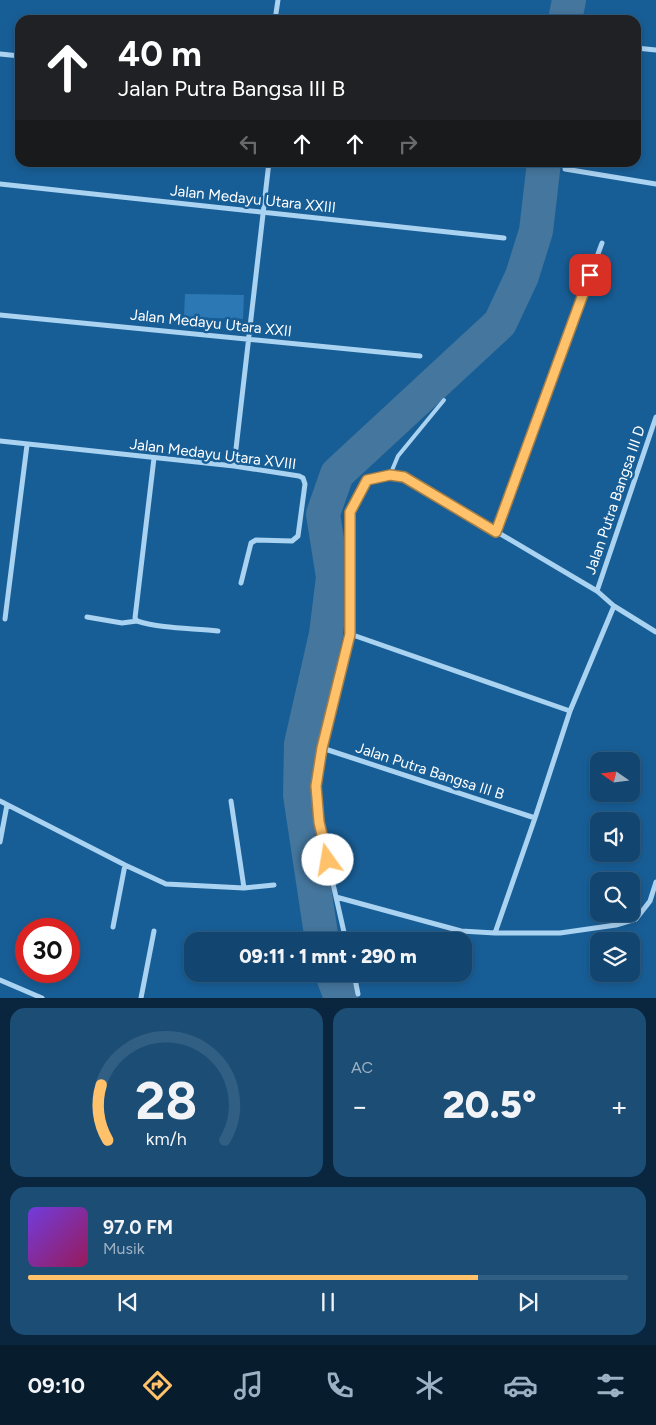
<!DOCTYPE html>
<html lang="id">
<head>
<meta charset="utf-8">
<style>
	body { margin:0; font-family:Figtree,sans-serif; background:#1b4d75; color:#f1f3f6; height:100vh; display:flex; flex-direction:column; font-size:19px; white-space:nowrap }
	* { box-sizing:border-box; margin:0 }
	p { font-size:16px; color:#9cb1c3 }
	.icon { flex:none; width:28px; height:28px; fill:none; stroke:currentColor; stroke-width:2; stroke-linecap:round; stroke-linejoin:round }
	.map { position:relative; height:998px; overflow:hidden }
	.details { display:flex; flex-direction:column; gap:10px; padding:10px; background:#0a263e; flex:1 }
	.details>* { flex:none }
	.hud { position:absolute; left:15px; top:15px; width:626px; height:152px; border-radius:15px; box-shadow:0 2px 8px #0003,0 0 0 1px #315e83; background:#202124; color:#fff; overflow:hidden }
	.needle { width:32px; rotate:284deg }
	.controls { position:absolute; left:590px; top:752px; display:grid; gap:10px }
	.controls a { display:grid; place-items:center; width:50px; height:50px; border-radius:10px; background:#124670; box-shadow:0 2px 8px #0003,0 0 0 1px #315e83; font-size:25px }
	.speed { position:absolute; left:15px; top:918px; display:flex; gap:10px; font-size:25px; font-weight:700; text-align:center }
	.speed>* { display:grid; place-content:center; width:65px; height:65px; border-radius:50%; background:#124670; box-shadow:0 2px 8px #0003,0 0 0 1px #315e83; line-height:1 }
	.speed .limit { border:8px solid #d22; background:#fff; color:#111 }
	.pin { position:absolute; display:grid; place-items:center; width:42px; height:42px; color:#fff; margin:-21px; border-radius:10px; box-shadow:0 2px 8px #0006 }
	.me { position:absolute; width:55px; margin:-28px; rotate:347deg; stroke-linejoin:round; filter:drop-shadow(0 0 4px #0008) }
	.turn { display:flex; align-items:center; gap:18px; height:105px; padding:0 20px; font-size:22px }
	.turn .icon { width:65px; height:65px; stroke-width:2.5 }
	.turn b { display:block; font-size:35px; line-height:42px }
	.lanes { display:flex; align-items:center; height:48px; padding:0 20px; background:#0003; justify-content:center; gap:25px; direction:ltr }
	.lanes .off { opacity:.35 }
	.big { font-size:38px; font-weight:800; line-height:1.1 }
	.details .widget { flex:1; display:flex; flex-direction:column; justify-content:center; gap:8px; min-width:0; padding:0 18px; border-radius:15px; background:#1b4d75 }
	.details .dial { align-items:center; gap:0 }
	.dial svg { height:130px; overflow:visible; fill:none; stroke:#315e83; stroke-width:7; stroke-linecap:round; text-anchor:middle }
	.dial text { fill:#f1f3f6; stroke:none }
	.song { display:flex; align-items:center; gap:15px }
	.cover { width:60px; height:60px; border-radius:8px; background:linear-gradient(135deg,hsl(260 70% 55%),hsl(330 70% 35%)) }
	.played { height:5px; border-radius:2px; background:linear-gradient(90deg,#ffc26a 75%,#315e83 75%) }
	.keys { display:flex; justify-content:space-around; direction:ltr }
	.heat { display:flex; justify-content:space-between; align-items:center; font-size:28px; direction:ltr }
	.details .tiles { flex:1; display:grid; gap:10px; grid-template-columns:1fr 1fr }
	.widget:last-child { grid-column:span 2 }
	.trip { position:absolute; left:184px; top:932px; width:288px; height:50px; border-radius:15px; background:#124670; box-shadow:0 2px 8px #0003,0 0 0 1px #315e83; font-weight:800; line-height:50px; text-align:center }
	.tabs { display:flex; height:80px; justify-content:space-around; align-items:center; background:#071c2d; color:#9cb1c3 }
	.tabs .icon { width:35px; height:35px }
	.tabs .active { color:#ffc26a }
	.tabs b { font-size:22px; color:#f1f3f6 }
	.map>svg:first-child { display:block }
</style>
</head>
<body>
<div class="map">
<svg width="656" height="998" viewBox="0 0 656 998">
	<rect width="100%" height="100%" fill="#185e96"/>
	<path fill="#2c78b4" d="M185 294 244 295 243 319 184 317Z"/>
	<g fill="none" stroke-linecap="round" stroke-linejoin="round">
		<path stroke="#45769d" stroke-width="34" d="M565 20 569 0
			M322 941 300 795 301 744 326 634 333 577 323 514 337 474 500 323 522 276 536 231 544 162
			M332 974 341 998"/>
		<path stroke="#aad2f1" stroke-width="4" d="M390 475 398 456 444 400"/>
		<path stroke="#aad2f1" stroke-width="5" d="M275 20 278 0
			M636 48 656 50
			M0 54 20 56
			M565 169 656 184
			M0 184 504 238
			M0 315 420 356
			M0 441 234 466 299 476 303 478 305 484 298 536 292 541 256 540 251 543 241 583
			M154 458 135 618 137 621C162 629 192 628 218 631
			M234 466 269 162
			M496 532 602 243
			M597 591 656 417
			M614 606 570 711 535 818 322 748 350 634V512L367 480 390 475 404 477 597 591 614 606 656 632
			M87 617 122 623 137 621
			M5 619 27 445
			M350 634 570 711
			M322 748 316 786 319 822 346 941
			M0 801 125 865 166 884 244 888 274 885
			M231 801 244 888
			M0 842 7 805
			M336 897 461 931 495 933H560L616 925 636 919 650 901 656 882
			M113 927 125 865
			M495 933 535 818
			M354 974 358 994
			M0 980 42 998
			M141 998 154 931"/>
	</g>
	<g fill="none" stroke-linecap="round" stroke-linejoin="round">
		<g stroke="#a67e45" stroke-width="12">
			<path id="route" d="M328 860 319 822 316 786 322 748 350 634V512L367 480 390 475 404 477 496 532 590 275"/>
		</g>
		<use href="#route" stroke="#ffc26a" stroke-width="9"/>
	</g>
	<g text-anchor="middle" stroke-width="5" stroke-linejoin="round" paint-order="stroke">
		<g font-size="15" fill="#fff" stroke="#185e96">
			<text transform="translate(253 199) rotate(6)" y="5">Jalan Medayu Utara XXIII</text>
			<text transform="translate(211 323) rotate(6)" y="5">Jalan Medayu Utara XXII</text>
			<text transform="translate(213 454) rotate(7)" y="5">Jalan Medayu Utara XVIII</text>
			<text transform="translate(615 500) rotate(-71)" y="5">Jalan Putra Bangsa III D</text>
			<text transform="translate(430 771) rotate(18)" y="5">Jalan Putra Bangsa III B</text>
		</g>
	</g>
</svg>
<div class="controls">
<a><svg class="needle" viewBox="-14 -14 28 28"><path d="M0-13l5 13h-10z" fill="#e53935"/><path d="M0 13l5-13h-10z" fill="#9cb1c3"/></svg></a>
<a><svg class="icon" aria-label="sound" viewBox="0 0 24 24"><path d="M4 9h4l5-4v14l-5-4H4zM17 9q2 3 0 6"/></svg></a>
<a><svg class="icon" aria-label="search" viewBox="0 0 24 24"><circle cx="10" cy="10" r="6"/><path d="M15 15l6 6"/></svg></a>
<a><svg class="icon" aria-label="layers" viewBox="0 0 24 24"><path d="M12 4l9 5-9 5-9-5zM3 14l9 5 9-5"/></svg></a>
</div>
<div class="speed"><div class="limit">30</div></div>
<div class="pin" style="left:590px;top:275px;background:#d93025"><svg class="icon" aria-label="arrive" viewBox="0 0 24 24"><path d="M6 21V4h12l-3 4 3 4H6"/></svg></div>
<svg class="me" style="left:328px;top:860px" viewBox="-20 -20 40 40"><circle r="19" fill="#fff"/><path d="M0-13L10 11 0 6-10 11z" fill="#ffc26a"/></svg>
<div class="trip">09:11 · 1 mnt · 290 m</div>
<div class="hud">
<div class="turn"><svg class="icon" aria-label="ahead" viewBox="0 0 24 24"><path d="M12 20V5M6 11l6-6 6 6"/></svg><div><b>40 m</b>Jalan Putra Bangsa III B</div></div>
<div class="lanes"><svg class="icon off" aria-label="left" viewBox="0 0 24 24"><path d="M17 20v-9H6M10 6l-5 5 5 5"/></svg><svg class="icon" aria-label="ahead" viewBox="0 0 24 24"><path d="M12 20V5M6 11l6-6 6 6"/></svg><svg class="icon" aria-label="ahead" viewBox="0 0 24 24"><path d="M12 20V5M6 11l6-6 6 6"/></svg><svg class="icon off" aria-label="right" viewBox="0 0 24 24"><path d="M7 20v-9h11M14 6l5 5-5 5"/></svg></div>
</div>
</div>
<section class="details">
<div class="tiles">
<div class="widget dial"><svg viewBox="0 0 100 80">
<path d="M14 69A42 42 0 1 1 86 69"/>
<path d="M14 69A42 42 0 0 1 10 35" stroke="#ffc26a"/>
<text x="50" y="56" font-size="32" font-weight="700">28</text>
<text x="50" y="72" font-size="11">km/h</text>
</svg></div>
<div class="widget"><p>AC</p>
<div class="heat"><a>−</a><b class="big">20.5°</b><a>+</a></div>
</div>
<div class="widget">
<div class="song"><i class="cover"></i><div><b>97.0 FM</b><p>Musik</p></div></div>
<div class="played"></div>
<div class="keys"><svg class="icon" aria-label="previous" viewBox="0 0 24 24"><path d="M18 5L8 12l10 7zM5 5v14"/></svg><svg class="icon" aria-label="pause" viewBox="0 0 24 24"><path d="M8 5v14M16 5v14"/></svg><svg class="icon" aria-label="next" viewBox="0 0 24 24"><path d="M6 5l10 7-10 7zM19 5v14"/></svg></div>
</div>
</div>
</section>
<nav class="tabs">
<b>09:10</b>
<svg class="icon active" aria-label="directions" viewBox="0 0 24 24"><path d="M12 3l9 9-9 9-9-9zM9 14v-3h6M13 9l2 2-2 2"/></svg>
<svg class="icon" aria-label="music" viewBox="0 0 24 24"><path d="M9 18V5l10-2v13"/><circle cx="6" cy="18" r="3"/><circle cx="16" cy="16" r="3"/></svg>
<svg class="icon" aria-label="phone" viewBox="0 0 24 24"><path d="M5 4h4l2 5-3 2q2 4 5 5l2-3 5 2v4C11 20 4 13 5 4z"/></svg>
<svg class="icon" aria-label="climate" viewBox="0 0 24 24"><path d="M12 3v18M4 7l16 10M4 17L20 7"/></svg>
<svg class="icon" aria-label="car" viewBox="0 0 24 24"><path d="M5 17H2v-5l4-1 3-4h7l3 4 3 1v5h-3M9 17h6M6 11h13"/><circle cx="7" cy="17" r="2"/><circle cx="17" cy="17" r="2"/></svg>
<svg class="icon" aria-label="filters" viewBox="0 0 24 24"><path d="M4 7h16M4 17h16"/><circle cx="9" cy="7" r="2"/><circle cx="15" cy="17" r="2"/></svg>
</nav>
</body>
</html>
